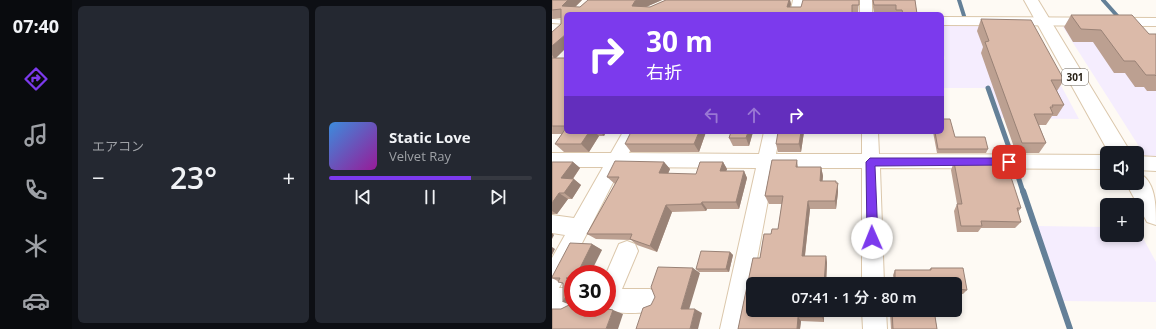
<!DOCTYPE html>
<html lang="ja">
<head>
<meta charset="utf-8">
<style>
	body { margin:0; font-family:"Open Sans","Noto Sans JP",sans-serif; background:#242831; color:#f1f3f6; height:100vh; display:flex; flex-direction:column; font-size:15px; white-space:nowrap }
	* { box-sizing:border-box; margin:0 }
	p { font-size:13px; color:#9ea1a6 }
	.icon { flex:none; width:22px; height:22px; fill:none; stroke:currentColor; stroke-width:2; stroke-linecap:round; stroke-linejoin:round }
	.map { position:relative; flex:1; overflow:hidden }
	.sheet { display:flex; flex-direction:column; gap:6px; padding:6px; background:#0d0f14; width:480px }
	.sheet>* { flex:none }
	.top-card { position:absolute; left:12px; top:12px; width:380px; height:122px; border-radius:6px; box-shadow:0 2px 6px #0003; background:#7c3aed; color:#fff; overflow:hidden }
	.buttons { position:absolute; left:548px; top:146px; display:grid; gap:8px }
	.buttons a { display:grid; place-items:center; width:44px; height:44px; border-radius:6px; background:#171b24; box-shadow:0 2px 6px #0003; font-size:20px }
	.speed { position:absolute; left:12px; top:265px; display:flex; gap:8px; font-size:20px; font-weight:700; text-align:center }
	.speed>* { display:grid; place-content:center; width:52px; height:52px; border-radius:50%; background:#171b24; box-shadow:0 2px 6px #0003; line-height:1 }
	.speed .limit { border:6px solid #d22; background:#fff; color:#111 }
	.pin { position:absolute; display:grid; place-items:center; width:34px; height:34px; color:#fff; margin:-17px; border-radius:8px; box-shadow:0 2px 6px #0006 }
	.me { position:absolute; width:44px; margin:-22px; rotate:359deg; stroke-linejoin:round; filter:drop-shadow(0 0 3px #0008) }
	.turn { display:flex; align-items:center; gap:14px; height:84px; padding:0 16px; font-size:18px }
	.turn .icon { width:52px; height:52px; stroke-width:2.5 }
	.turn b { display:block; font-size:28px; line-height:34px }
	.lanes { display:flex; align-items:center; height:38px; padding:0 16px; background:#0003; justify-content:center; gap:20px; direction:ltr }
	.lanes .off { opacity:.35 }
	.big { font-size:30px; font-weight:600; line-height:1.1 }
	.sheet .widget { flex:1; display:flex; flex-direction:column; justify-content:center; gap:6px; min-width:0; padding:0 14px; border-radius:6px; background:#242831 }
	.song { display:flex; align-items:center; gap:12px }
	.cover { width:48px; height:48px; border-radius:6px; background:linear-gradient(135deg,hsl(210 70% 55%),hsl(300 70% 35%)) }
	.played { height:4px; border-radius:2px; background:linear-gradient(90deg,#7c3aed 70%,#363941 70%) }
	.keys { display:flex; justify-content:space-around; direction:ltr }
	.heat { display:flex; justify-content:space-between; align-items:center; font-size:22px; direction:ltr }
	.sheet .tiles { flex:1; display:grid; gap:6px; grid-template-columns:repeat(2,1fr) }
	.trip { position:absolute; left:194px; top:277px; width:216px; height:40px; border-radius:6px; background:#171b24; box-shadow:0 2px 6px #0003; font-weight:600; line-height:40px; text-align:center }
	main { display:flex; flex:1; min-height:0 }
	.tab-bar { display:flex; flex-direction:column; width:72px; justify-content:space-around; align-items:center; background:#090b0e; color:#9ea1a6 }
	.tab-bar .icon { width:28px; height:28px }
	.tab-bar .selected { color:#7c3aed }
	.tab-bar b { font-size:18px; color:#f1f3f6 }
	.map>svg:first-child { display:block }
</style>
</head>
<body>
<main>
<nav class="tab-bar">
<b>07:40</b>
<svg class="icon selected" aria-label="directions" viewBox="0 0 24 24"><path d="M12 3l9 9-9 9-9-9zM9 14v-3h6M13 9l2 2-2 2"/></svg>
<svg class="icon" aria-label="music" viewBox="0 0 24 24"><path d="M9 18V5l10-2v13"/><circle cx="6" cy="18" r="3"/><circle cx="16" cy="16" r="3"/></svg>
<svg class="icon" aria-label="phone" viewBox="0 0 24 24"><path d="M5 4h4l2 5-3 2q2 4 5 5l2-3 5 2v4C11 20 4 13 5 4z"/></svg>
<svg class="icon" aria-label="climate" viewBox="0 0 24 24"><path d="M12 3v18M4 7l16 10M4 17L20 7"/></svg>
<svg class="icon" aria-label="car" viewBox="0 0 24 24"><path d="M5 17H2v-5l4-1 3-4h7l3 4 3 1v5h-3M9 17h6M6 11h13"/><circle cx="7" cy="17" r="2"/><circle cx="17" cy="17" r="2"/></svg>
</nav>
<section class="sheet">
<div class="tiles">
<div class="widget"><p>エアコン</p>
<div class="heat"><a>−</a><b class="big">23°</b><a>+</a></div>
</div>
<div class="widget">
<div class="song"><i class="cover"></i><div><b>Static Love</b><p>Velvet Ray</p></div></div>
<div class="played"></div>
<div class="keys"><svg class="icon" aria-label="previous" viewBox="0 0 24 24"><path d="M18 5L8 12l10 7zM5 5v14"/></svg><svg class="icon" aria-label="pause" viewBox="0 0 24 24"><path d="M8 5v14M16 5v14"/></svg><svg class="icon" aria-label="next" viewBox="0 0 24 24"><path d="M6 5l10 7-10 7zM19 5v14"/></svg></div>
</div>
</div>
</section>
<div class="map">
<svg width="604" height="329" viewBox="0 0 604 329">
	<rect width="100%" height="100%" fill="#fefaf4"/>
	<path fill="#f5edfe" d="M390 23 476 24 527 119 448 118 438 88H390V60L393 59 390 47Z
		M509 24 604 65V159H595Z
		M485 226 555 227V235H585V227L604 262V302L511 301Z"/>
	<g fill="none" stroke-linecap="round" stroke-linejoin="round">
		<path stroke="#648098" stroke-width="4" d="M407 0 413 19
			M551 0 568 19"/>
		<path stroke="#648098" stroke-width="5" d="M436 88 460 156
			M463 167 471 192"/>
		<path stroke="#648098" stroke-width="6" d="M471 191 518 329"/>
		<g stroke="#dbc7ab" stroke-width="2">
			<path id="service" d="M0 19 14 20V24L0 23Z"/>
		</g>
		<g stroke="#dbc7ab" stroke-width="2">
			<path id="minor" d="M241 0H253L250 14H238Z
				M308 0H320V14H308Z
				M390 17 604 18V26L390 25Z
				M71 132H87L77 153 207 154 212 132H228L224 154H310V132H326L327 154 555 155V169L328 168 332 284H310V168H222L192 329H168L204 168 69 167 7 288H21V308H29L21 312H0V258L13 235 0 233V215L22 218 51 167H0V153H59Z
				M585 156 604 157V171L585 170Z
				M75 241 83 244 86 251 70 289H98L106 293 110 301 106 309C93 315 60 314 47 308H55L54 274 67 244Z
				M310 310H334L335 329H311Z"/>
		</g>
		<g stroke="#dbc7ab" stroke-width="2">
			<path id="trunk" d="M472 0H486L579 153H557Z
				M585 172C604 180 604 205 604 225L595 222 574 183H585Z"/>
		</g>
		<use href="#service" fill="#fff" fill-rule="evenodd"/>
		<use href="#minor" fill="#fff" fill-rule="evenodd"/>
		<use href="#trunk" fill="#fff" fill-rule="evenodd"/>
	</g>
	<path fill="#bca091" d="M0 0H30L23 7H28L36 0H110L94 7H98L114 0H238L239 4 238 7H249L307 0 306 14 300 13V14H14L4 58H14V132H54L52 136H47L37 152H12L3 144 10 134H0V32L9 24V18L0 19Z
		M320 0H363L365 14H322Z
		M519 15 597 34H604V91H595L592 87H583L573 73H562L541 42H521L512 27Z
		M429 19 512 80 505 91 512 105 505 116H500L494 125H487L494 143 487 153H464L429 53 431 47 425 31Z
		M154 132 147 152H79L73 144Z
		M201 132 197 146H181L177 138Z
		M252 132 249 152H226L224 144Z
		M381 132H390L403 137 436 149 434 153H385Z
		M220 160H245L246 167H269L271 176 270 181H284V183H286V192L284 209H258L253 256H274L275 263 274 284H201V310H272V322L249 321 248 329H186L201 258H208L212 234H219L220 229H226L230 204H217L213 196Z
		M0 162H21L28 168 21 179 29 185 20 199H16L5 214H0Z
		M112 162 118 169 116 174H144L171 162 175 169 174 171H192L195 178 187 209H155L154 211 120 212 105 252 85 245 79 240 44 239 35 234 63 184 55 177Z
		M402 162 446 171 469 208 466 212 469 222 463 228H429L426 232H405L402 211 405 204 399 170Z
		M40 244 50 250 21 274V308L71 314 9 309 20 305 11 284 0 278V277Z
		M178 252 181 255 177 272H147L144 269Z
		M379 268 415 290 411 294H403V284H342L341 275 343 270H377Z
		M340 310H382L385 329H339L338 313Z"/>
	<path fill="#998276" d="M16 0H30L16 14 10 6Z
		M86 0H110L87 10 80 6 83 1Z
		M237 0H238L239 4 237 14 235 7Z
		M14 34V48L3 59 0 55V46Z
		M37 132H43L47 136 37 152 29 144Z
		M48 132H54L52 136Z
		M147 132H154L147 152 142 144Z
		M196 132H201L197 146 194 138Z
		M249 132H252L249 152 247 144Z
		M21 162 28 168 17 184 9 178Z
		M112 162 118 169 113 180 107 173Z
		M171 162 175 169 172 178 168 171Z
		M269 167 271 176 270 189 268 181Z
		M192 171 195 178 187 209 184 202Z
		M22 179 29 185 20 199 12 193Z
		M284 181 285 189 286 183V192L284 209 283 201Z
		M7 193 16 199 5 214 0 211V203Z
		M256 201 258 209 252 263 250 256Z
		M150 202 155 209 154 211 149 204Z
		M114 205 120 212 105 252 98 246Z
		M0 233 2 235 0 239Z
		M40 244 50 250 38 274H25Z
		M0 247 3 249 0 255Z
		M178 252 181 255 177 272 174 269Z
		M274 256 275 263 274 284H272Z
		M141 268 148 273 136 313 129 309Z
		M21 281V306L11 302Z
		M143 309 150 313 146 329H138Z
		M61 310 71 314 66 329H54Z
		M271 310H272V322L270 317Z
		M246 317 249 321 248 329H245Z"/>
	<path fill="#dbbaa9" stroke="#998276" d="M0 0H16L10 6 28 7 36 0H86L83 1 80 6 98 7 114 0H237L235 7H249L251 0H307V5H300V14H14V34L0 46V32L9 24V9L0 10Z
		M321 0H363L365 14H351L350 10H344V5H322Z
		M519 15H580L597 34H604V76L603 75H594L583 61H572L549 30 529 29Z
		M429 19 479 20 512 80H499L512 105H500L501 107H498L501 114H482L494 143H470L433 42 437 41Z
		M0 58H14V126H0Z
		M390 119H398L403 137H433L436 149H386L383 132H390Z
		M14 128V132H37L29 144H3Z
		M79 132H147L142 144H73Z
		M179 132H196L194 138H177Z
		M226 132H249L247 144H224Z
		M220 160H245L244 167H269L268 181H284V183H286L283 201H256L250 256H274L272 284H201V310H271L270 317H246L245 329H186L201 258H208L212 234H219L220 229H226L231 196H213Z
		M63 161 112 162 107 173 144 174 148 162H171L168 171H192L184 202H150L149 204 114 205 98 246 78 239 80 234H35L67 177H55Z
		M0 162H21L9 178 22 179 12 193H7L0 203Z
		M402 162H444L446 171H457L469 208H465L469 222 429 221 430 226H409L405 204H410Z
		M18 243 40 244 25 274H21V278H14L21 281 11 302V283L6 282 8 278H0V277Z
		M149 251 178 252 174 269H144Z
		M106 267 141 268 129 309H143L138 329H84L91 308 99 305 103 297 99 287Z
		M379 268H411L415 290 403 289V284H343V270H379Z
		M17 305H21V308H50L61 310 54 329H0V309H9Z
		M340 310H382L385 329H341Z"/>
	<path fill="#7c3aed" stroke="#51269a" d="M318 158H457L462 162 457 165 323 166 326 238 324 242 320 243 317 242 315 238 314 162Z"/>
	<g text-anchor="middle" stroke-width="4" stroke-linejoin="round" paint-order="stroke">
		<rect fill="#fff" stroke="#666159" stroke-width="1" x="510" y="69" width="26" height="16" rx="3"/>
		<g font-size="10" font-weight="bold" fill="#241d12">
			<text x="523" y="81">301</text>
		</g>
	</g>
</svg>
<div class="buttons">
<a><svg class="icon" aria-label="sound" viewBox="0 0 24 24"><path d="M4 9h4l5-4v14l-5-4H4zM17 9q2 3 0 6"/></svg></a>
<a>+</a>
</div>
<div class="speed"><div class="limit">30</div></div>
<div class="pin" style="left:457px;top:162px;background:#d93025"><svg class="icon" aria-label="arrive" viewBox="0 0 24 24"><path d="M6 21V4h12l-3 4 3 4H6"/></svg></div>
<svg class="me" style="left:320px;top:238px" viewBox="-20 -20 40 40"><circle r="19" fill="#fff"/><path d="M0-13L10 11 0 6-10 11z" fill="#7c3aed"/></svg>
<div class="trip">07:41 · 1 分 · 80 m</div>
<div class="top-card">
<div class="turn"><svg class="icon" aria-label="right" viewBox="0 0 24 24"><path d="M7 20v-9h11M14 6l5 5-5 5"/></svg><div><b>30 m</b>右折</div></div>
<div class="lanes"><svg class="icon off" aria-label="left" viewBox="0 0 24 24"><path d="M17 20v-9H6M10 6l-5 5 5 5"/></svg><svg class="icon off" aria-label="ahead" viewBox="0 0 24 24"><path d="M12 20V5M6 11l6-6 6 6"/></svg><svg class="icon" aria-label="right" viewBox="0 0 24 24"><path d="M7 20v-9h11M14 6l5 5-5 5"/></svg></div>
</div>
</div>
</main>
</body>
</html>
